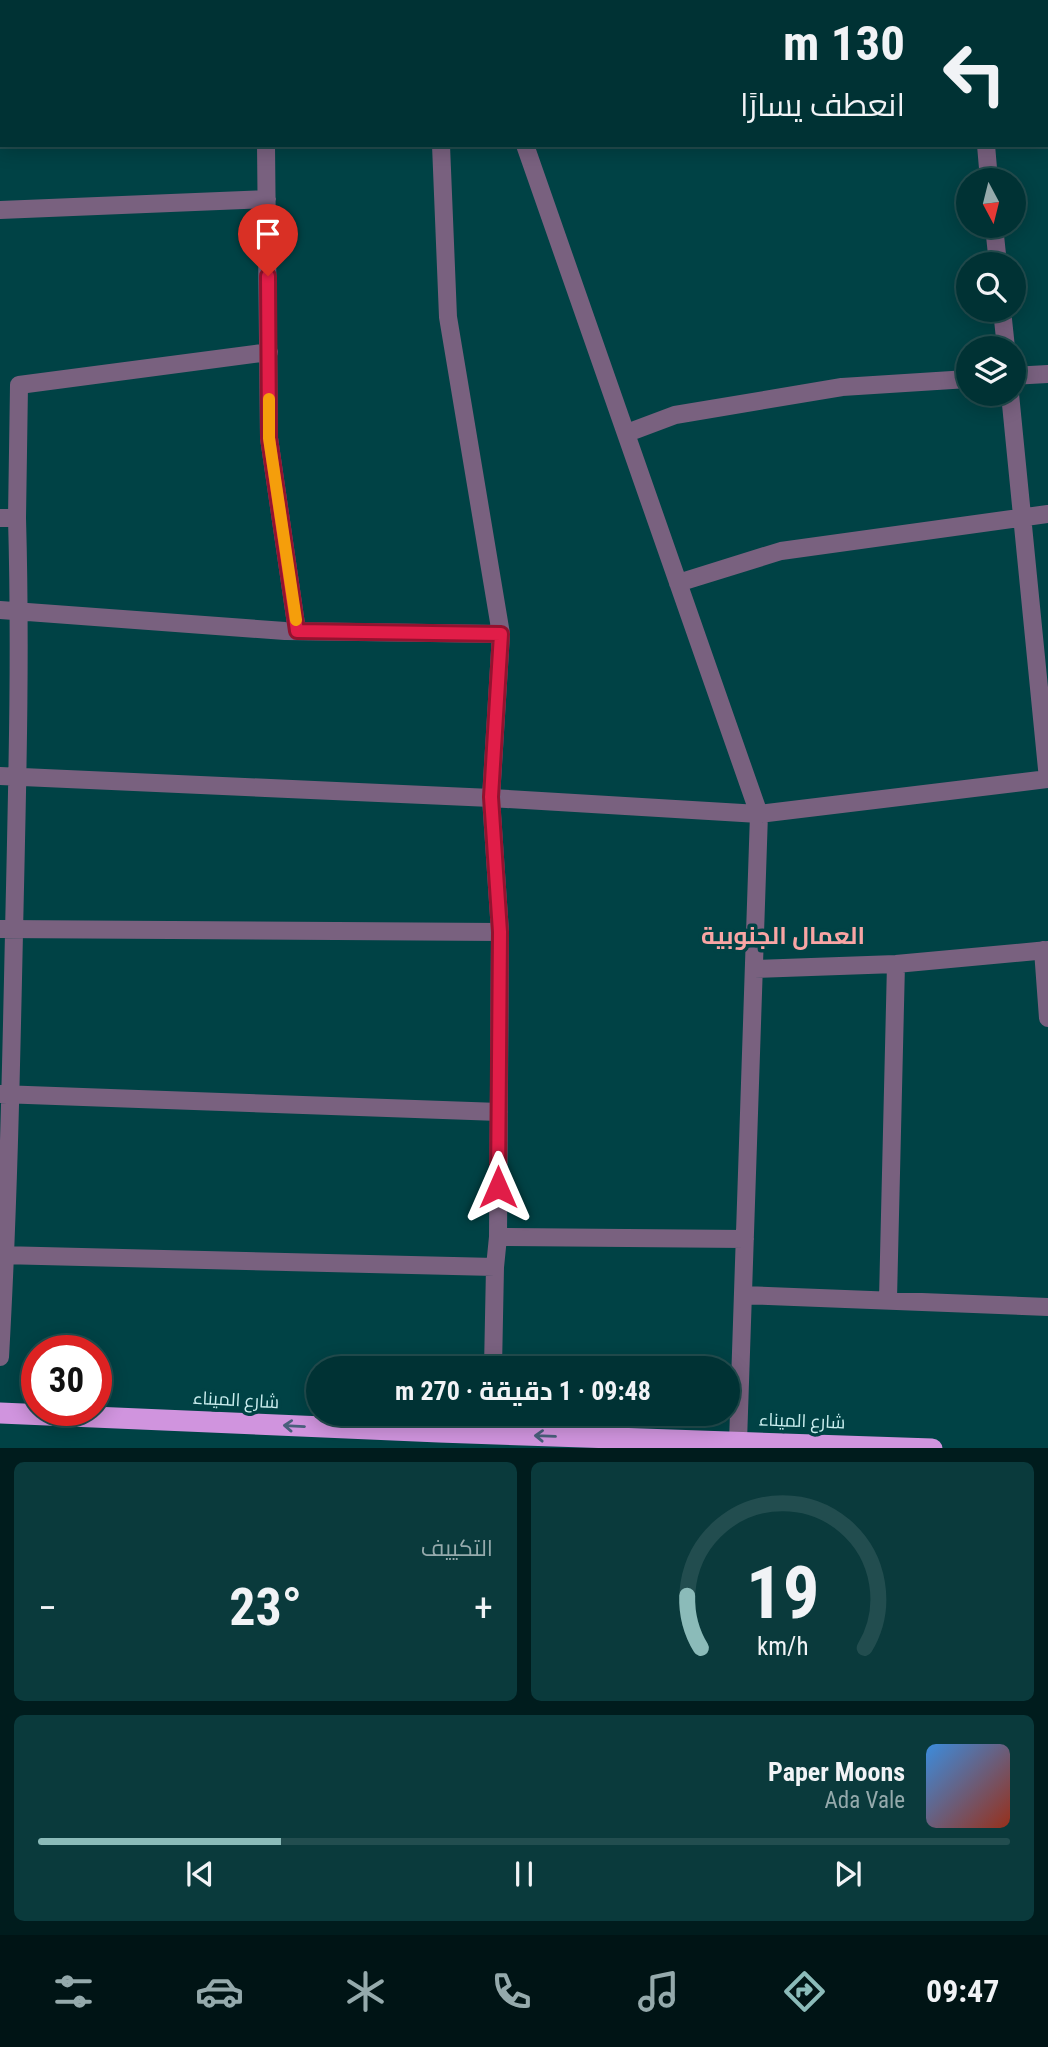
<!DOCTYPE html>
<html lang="ar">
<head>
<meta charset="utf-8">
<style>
	body { margin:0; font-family:"Roboto Condensed",Cairo,sans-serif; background:#0a3a3c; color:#f1f3f6; direction:rtl; height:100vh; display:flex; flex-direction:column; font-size:26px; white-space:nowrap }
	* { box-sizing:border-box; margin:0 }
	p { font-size:23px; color:#95aaac }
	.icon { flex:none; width:38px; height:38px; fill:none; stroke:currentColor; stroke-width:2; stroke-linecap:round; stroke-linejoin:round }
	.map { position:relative; height:1448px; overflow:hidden; direction:ltr }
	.side { display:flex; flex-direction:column; gap:14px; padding:14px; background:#001c1d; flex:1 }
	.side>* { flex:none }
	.banner { position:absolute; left:0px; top:0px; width:1048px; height:147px; box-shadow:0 4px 18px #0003,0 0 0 2px #224d4f; direction:rtl; background:#003234; color:#f1f3f6; overflow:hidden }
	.needle { width:46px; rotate:173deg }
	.fabs { position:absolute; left:956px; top:168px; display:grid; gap:14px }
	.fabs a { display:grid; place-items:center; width:70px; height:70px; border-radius:50%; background:#003234; box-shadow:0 4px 18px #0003,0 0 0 2px #224d4f; font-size:35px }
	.speed { position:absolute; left:21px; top:1335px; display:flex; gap:14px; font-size:35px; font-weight:700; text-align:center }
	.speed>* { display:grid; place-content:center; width:91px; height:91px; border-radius:50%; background:#003234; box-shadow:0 4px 18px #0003,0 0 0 2px #224d4f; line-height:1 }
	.speed .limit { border:10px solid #d22; background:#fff; color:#111 }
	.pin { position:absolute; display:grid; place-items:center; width:60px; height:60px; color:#fff; margin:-72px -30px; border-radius:50% 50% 50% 0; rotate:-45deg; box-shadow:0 0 7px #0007 }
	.pin .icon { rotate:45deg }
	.me { position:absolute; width:77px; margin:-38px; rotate:0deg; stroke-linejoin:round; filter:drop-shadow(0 0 5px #0008) }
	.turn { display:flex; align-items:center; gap:24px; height:147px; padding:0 28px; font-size:32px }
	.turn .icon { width:91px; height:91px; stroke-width:2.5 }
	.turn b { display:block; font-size:49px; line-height:60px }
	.big { font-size:52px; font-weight:700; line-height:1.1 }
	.side .widget { flex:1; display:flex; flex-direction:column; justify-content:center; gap:10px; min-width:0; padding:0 24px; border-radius:10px; background:#0a3a3c }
	.side .dial { align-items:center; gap:0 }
	.dial svg { height:182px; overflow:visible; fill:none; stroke:#224d4f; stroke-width:7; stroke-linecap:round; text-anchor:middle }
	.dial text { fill:#f1f3f6; stroke:none }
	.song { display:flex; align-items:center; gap:21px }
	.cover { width:84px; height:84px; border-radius:10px; background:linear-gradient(135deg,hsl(210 70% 55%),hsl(10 70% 35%)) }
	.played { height:7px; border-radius:4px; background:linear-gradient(90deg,#8bbbb9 25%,#224d4f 25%) }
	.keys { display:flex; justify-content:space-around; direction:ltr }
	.heat { display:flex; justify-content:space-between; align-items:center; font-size:38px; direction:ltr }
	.side .tiles { flex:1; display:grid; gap:14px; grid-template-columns:1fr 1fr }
	.widget:last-child { grid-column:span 2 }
	.trip { position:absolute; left:306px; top:1356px; width:434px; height:70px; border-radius:35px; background:#003234; box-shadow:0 4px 18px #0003,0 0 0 2px #224d4f; font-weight:700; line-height:70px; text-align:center; direction:rtl }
	.menu { display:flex; height:112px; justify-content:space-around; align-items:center; background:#001415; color:#95aaac }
	.menu .icon { width:49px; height:49px }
	.menu .on { color:#8bbbb9 }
	.menu b { font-size:32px; color:#f1f3f6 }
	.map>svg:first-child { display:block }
</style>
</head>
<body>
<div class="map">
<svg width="1048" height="1449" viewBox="0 0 1048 1449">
	<rect width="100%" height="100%" fill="#004245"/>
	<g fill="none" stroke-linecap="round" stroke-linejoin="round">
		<path stroke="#79617f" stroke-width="18" d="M265 0V2
			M488 0V2
			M720 0V2
			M29 2 41 0
			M975 2V0
			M0 6H2
			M1046 29H1048
			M266 145 269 438 297 631
			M441 145 448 317 501 634
			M525 145 759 814 738 1442
			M986 145 989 180
			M0 210 267 199
			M994 226 998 264
			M1002 310 1006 348
			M1013 376 1048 374
			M627 433 675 415 842 387 968 379
			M0 518H17C21 657 17 794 14 933 11 1074 8 1216 0 1357
			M17 518 19 385 269 352
			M678 583 781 551 1048 514
			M0 610 285 631 501 634 491 798 500 932
			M0 776 491 798 759 814 1048 779 1010 394
			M0 929 500 932 498 1237 495 1267
			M1043 950 1048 1018
			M754 969 896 964 1048 950
			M0 1094 499 1112
			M498 1237 745 1239
			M0 1255 495 1267 493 1368
			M743 1295 1048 1307
			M888 1299 896 964
			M491 1434V1414"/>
		<path stroke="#d094de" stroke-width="21" d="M0 1413 439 1432 932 1449"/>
	</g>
	<defs><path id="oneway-shaft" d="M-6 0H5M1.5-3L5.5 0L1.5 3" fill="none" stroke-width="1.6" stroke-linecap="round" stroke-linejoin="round" transform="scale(1.75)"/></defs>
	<g stroke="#495f7b">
		<use href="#oneway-shaft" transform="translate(294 1426) rotate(-177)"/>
		<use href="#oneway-shaft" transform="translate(545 1436) rotate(-178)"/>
	</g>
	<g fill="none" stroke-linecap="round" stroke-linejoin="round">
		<g stroke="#92132f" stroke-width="18">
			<path id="route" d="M268 276 269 438 297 631 501 634 491 797 500 932 498 1187"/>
		</g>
		<use href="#route" stroke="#e11d48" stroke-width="12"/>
		<path stroke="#f59e0b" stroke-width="12" d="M269 399V438L296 620"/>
	</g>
	<g text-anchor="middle" stroke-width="7" stroke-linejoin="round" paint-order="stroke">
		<g font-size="18" fill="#c9edee" stroke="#004245">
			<text transform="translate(236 1400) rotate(3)" y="6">شارع الميناء</text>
			<text transform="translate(802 1421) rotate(2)" y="6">شارع الميناء</text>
		</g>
		<g font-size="24" font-weight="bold" fill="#f9a5a4" stroke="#004245">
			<text x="783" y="944">العمال الجنوبية</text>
		</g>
	</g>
</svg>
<div class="fabs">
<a><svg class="needle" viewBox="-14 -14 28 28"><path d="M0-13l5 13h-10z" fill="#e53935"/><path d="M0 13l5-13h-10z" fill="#95aaac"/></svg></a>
<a><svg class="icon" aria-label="search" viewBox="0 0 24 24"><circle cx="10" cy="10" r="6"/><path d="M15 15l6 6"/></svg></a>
<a><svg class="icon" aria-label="layers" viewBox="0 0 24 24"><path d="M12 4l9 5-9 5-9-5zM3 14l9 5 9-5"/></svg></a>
</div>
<div class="speed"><div class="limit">30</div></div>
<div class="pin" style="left:268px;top:276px;background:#d93025"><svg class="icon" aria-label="arrive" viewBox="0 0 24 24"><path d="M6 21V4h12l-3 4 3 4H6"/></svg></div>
<svg class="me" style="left:498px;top:1187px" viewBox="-20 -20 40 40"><path d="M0-17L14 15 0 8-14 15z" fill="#e11d48" stroke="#fff" stroke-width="4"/></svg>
<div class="trip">09:48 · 1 دقيقة · 270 m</div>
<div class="banner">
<div class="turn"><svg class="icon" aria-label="left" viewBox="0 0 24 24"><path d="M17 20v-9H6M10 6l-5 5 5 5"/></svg><div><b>130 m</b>انعطف يسارًا</div></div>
</div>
</div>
<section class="side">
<div class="tiles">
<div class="widget dial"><svg viewBox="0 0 100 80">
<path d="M14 69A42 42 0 1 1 86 69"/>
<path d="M14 69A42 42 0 0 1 8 46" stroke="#8bbbb9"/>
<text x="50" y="56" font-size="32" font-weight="700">19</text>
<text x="50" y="72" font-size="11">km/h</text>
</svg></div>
<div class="widget"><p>التكييف</p>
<div class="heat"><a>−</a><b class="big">23°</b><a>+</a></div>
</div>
<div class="widget">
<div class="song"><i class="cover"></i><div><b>Paper Moons</b><p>Ada Vale</p></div></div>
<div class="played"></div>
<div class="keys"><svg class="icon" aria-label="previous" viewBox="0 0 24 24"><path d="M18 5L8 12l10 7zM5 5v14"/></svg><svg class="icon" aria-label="pause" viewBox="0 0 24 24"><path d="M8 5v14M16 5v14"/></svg><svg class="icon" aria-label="next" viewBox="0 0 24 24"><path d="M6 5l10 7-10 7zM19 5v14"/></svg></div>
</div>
</div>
</section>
<nav class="menu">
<b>09:47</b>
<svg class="icon on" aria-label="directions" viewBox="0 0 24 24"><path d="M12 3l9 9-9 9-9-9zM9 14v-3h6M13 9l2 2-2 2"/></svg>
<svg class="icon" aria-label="music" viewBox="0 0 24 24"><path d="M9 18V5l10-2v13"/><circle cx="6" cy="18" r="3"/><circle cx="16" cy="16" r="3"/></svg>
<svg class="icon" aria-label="phone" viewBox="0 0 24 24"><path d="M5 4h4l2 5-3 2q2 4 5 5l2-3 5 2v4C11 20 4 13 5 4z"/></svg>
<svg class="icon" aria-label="climate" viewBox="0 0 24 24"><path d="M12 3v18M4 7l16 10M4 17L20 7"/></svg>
<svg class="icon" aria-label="car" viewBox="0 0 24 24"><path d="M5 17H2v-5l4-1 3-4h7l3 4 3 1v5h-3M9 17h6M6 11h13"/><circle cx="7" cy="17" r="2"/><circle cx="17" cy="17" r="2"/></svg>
<svg class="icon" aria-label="filters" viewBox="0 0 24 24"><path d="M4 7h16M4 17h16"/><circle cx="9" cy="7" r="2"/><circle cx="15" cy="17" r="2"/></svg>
</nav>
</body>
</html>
